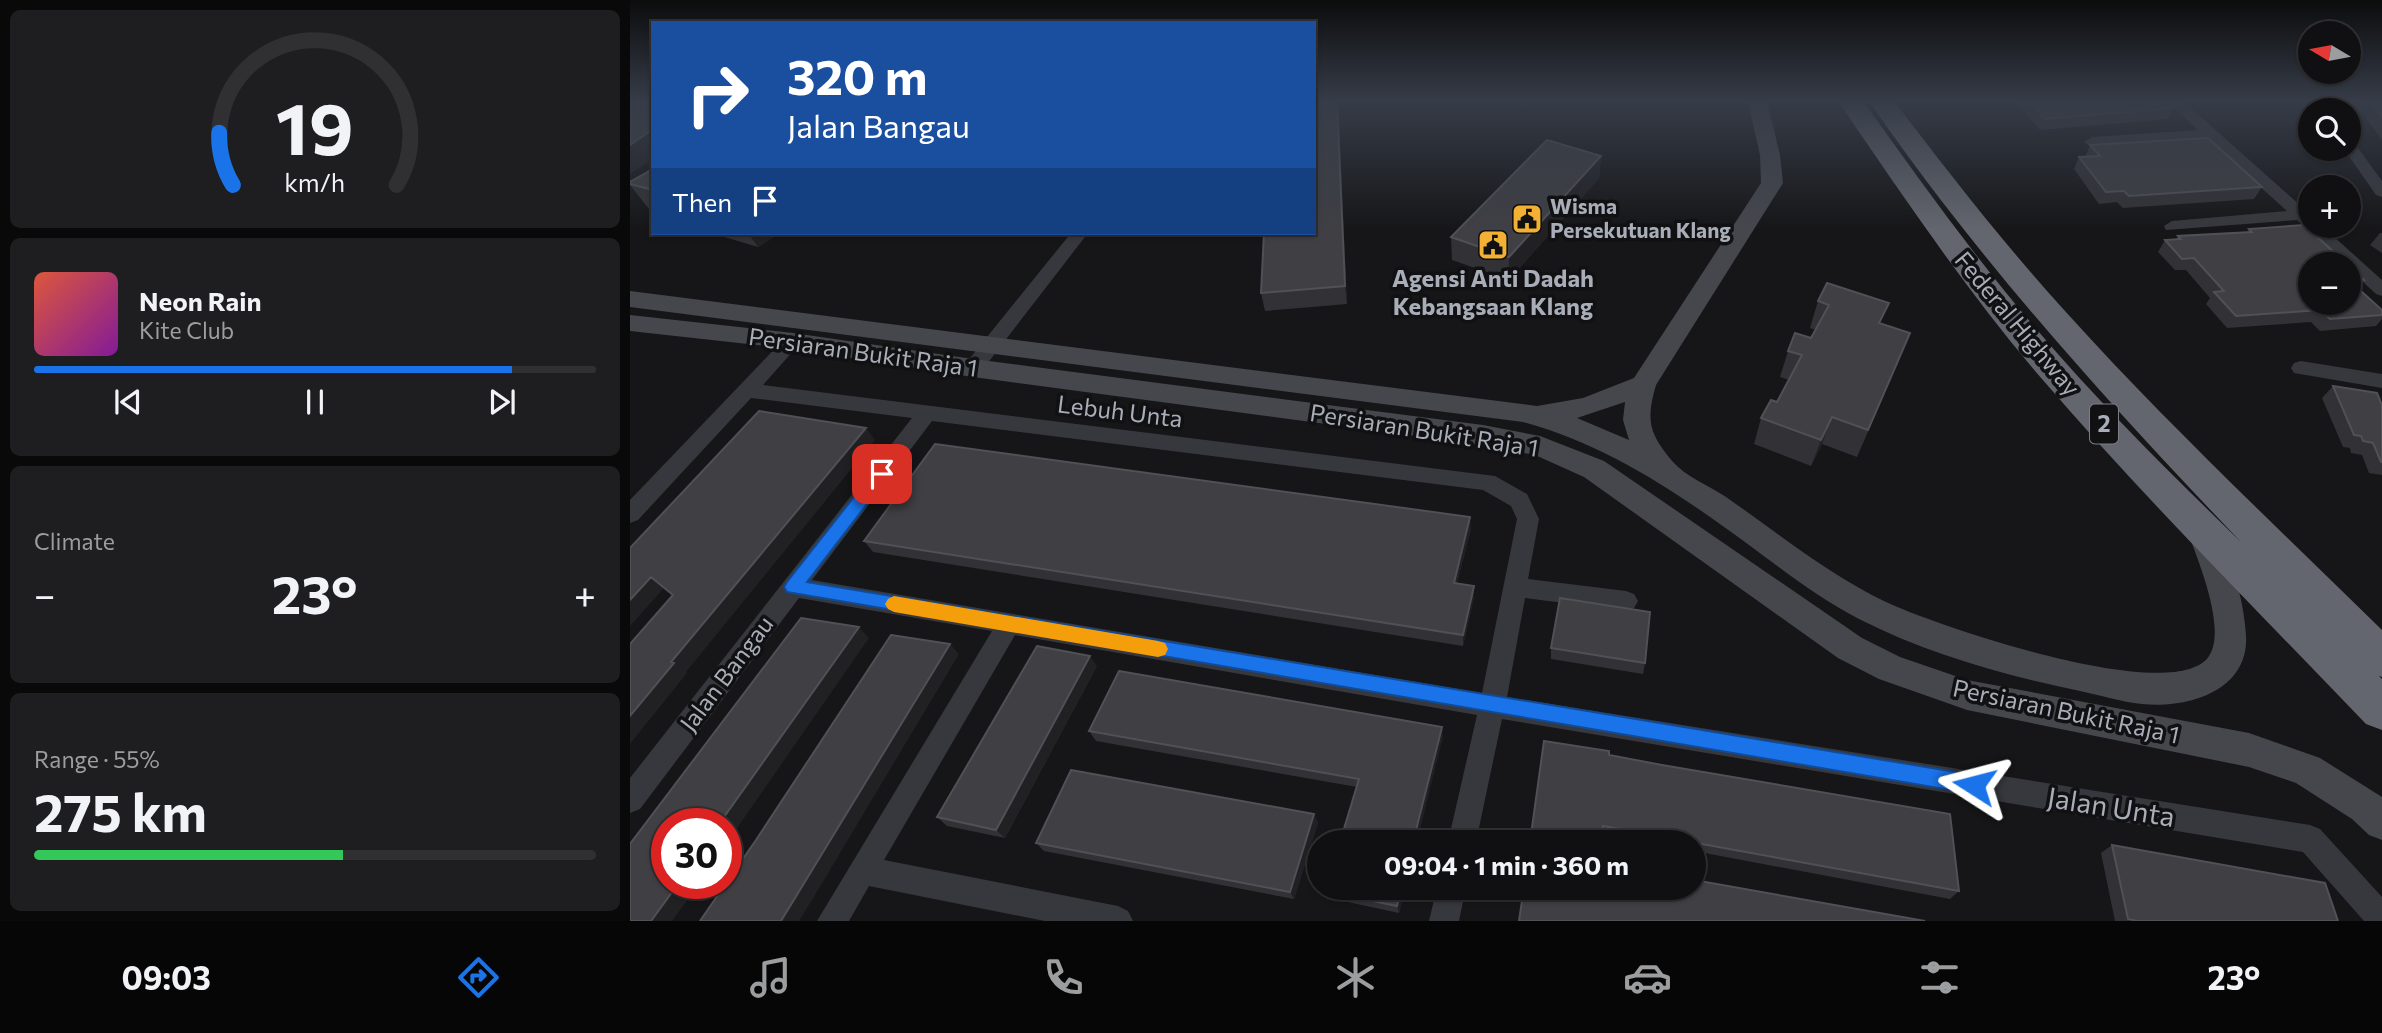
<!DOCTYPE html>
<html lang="en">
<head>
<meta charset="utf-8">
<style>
	body { margin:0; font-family:Commissioner,sans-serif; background:#1e1e20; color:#f1f3f6; height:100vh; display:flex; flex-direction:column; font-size:26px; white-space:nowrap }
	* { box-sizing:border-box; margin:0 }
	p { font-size:23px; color:#9c9d9f }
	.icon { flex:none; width:38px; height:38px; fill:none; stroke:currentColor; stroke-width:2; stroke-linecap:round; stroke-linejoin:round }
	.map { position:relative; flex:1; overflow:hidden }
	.sheet { display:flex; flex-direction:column; gap:10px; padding:10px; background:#09090a; width:630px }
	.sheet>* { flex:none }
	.guide { position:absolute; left:21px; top:21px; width:665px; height:214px; border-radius:0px; box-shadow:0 2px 5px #0004,0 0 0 2px #303032; background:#1a4fa0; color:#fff; overflow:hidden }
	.needle { width:46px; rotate:280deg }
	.tools { position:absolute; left:1668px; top:21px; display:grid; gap:14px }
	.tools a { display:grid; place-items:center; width:63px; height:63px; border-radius:50%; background:#101012; box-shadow:0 2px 5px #0004,0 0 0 2px #303032; font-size:35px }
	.speed { position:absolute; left:21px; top:808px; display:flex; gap:14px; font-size:35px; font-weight:700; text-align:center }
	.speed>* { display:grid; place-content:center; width:91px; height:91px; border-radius:50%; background:#101012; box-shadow:0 2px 5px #0004,0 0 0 2px #303032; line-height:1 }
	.speed .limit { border:10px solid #d22; background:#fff; color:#111 }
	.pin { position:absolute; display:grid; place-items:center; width:60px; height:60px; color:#fff; margin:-30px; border-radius:14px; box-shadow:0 4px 10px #0006 }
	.me { position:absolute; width:77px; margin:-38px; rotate:279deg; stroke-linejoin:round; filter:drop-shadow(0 0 5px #0008) }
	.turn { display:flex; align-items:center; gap:24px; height:147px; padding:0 21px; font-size:32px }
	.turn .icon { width:91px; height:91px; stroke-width:2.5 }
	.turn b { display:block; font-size:49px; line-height:60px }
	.then { display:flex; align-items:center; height:66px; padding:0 21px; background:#0003; gap:14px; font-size:26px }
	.big { font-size:52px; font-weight:700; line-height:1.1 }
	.sheet .widget { flex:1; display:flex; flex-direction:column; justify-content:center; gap:10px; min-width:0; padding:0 24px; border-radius:10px; background:#1e1e20 }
	.sheet .dial { align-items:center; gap:0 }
	.dial svg { height:182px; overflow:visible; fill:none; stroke:#303032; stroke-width:7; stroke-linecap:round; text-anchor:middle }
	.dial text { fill:#f1f3f6; stroke:none }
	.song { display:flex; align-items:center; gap:21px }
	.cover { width:84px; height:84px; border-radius:10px; background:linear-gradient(135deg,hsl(10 70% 55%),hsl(290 70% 35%)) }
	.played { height:7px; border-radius:4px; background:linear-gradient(90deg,#1a73e8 85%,#303032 85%) }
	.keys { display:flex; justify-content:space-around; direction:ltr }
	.heat { display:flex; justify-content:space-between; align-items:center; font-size:38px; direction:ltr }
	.charge { height:10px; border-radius:5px; background:linear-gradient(90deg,#34c759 55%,#303032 0) }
	.trip { position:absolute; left:677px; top:830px; width:399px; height:70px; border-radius:35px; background:#101012; box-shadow:0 2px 5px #0004,0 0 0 2px #303032; font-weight:700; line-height:70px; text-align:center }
	.tab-bar { display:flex; height:112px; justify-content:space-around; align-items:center; background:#060607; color:#9c9d9f }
	.tab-bar .icon { width:49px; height:49px }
	.tab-bar .selected { color:#1a73e8 }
	.tab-bar b { font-size:32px; color:#f1f3f6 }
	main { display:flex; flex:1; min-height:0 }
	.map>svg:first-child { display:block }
</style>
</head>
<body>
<main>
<section class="sheet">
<div class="widget dial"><svg viewBox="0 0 100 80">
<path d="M14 69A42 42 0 1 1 86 69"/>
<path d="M14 69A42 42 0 0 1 8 46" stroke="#1a73e8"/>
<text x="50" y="56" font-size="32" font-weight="700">19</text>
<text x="50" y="72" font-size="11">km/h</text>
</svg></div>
<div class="widget">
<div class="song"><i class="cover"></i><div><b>Neon Rain</b><p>Kite Club</p></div></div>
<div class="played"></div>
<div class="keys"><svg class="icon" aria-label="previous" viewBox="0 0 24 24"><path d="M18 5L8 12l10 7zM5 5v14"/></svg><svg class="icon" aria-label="pause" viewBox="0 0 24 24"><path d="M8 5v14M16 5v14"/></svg><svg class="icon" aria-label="next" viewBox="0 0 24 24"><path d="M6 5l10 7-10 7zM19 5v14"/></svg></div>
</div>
<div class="widget"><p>Climate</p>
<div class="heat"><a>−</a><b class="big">23°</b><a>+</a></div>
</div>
<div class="widget"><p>Range · 55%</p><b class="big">275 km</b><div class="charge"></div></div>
</section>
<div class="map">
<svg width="1752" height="921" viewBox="0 0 1752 921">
	<rect width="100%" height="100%" fill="#161618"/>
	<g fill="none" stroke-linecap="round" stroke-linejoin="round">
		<path fill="#37383d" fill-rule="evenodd" d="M1537 101H1553L1680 214V226H1692L1752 280V296L1746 294 1718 268V264H1714L1667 220 1536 230 1534 226 1542 221 1657 211 1577 139 1462 147 1454 142 1462 137 1568 130Z
			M1682 101H1696L1702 110H1688Z
			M1718 140 1723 141 1752 181V197L1746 195 1714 149H1718Z
			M441 233H458L350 373H336L333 368 336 363Z
			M163 335 170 337 172 341 133 385 865 476 897 494 909 519 898 579 996 591 1004 594 1008 601 1004 608 996 611 895 598 877 697 1680 825 1690 829 1752 897V921H1734L1673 852 872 719 846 842H818L847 715 385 635 254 860 488 906 498 911 503 921H415L239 886 219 921H187L362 631 169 598 10 809 0 813V778L282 418 121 398 8 520 0 523V500L156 337ZM302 421 853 490 881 506 887 519 852 693 182 580Z
			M1671 361 1752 374V388L1664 373 1661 368 1664 363Z
			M807 887H836L829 921H799Z"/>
		<path fill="#45474d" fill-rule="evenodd" d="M1118 101H1137L1150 155 1153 183 1026 385C1021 402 1017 420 1025 436 1029 445 1037 455 1043 462 1056 477 1080 486 1096 497 1148 533 1199 575 1256 602 1305 625 1545 708 1579 656 1597 629 1568 560 1558 533L1562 525 1573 521 1584 525C1601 558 1614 598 1616 636 1619 691 1557 709 1512 704 1491 702 1470 695 1450 691 1373 675 1298 654 1229 619 1190 599 1154 571 1119 545 1048 493 978 445 893 422L0 307V291L907 406 953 398 1004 378 1131 183 1130 155ZM995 402 993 420 999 440 947 418Z
			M0 315 163 333 343 359 853 425 910 436 974 461 1232 638 1270 657 1337 680 1619 733 1690 758 1752 797V840L1739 835 1722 819 1666 783 1619 767 1337 710 1249 679 1208 658 954 477 905 455 853 445 343 377 163 349 0 331Z"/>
		<path fill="#63666e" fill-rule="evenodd" d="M1208 101H1233C1289 179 1345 258 1408 331 1471 405 1541 474 1611 542 1478 403 1348 260 1239 101H1264C1319 173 1374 244 1435 311 1535 422 1645 525 1752 630V677L1749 676 1752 679V730L1736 724C1627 610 1515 499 1412 379 1337 292 1273 196 1208 101Z"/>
	</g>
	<path fill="#323236" d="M708 101 717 304 635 311 631 293Z
		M1385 101H1538L1544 108 1538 119 1410 130Z
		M1724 101H1752V140Z
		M1460 145 1632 187 1624 199 1493 208 1487 202 1469 204 1444 169 1449 157H1455Z
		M971 156 969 178 879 280 822 260 821 237Z
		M23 169V214L0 185V182Z
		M1619 229 1718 265 1734 280 1728 288 1752 310V319L1746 326 1690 331 1681 322 1597 328 1576 304 1580 298 1556 270H1545L1528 252 1535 240 1546 239 1548 236 1617 232Z
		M81 233H150L128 247Z
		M1750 233H1752V253L1740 245Z
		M1188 301 1251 324 1269 360 1227 457 1192 444 1181 466 1124 444 1131 418 1147 402 1159 380 1150 377 1158 351 1181 338 1186 330 1180 328Z
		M1703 386 1752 405V475L1739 473 1732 455 1721 453 1720 448 1713 447 1692 398Z
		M841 529 827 583 844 586V597L833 646 243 552 234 541Z
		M921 648 1015 663 1013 674 921 659Z
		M467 666 375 838 317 826 307 817Z
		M459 731 813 737 727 787 466 741Z
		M979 755 1329 891 1320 899 1064 851V842H1011L972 834Z
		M684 814 688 823 664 899 414 851 406 843Z
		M1482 845 1708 921H1485L1471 853Z
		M776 887 769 913 699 898 695 891Z"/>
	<path fill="#212124" d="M707 101H708L717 304 715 286Z
		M23 129V159L0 174V145Z
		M971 156 969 178 879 280V257Z
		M118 233H150L128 247Z
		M1202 417 1192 444 1181 466 1191 440Z
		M236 428 245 440 56 672 57 673 0 744V716L41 662Z
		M840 517 841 529 824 594V583Z
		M21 577 34 588 0 626V600Z
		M844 586V597L833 646V635Z
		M229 627 239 638 96 844V824H89Z
		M320 644 329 654 182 900 169 921H151Z
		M460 656 467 666 375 838 366 830Z
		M812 727 813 737 787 842H783Z
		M684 814 688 823 664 899 660 892Z
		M48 884H69L42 921H21Z
		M772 887H776L769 913 767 906Z"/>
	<path fill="#3f3f44" stroke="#4f5156" stroke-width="2" d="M0 101H23V129L0 145Z
		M684 101H707L715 286 631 293 634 233H684Z
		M1400 101H1538L1544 108 1415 119Z
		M1740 101H1752V117Z
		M1578 138 1632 187 1499 196 1494 191 1476 192 1449 157 1470 156 1460 145Z
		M917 140 971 156 879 257 821 237Z
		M23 169V190L0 184V182Z
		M1674 225 1717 264H1680V303H1718V265L1734 280 1720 281 1752 310V315L1700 319 1690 310 1606 316 1584 292 1594 291 1564 258 1552 259 1535 240 1551 239 1548 236 1622 232 1619 229Z
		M1197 283 1259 303 1249 323 1280 333 1238 430 1202 417 1191 440 1131 418 1141 400 1147 402 1172 355 1158 351 1165 333 1181 338 1199 305 1188 301Z
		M1703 386 1747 393 1752 405V462H1751L1743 443 1733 441 1731 436 1724 435Z
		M129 411 236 428 41 662 44 663 0 716V644L43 595 21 577 0 600V548Z
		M305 444 840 517 824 583 844 586 833 635 234 541Z
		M930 598 1020 612 1015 663 921 648Z
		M171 618 229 627 89 824H37V884H48L21 921H0V844Z
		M261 635 320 644 151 921H70L126 840Z
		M407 646 460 656 366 830 307 817Z
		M489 671 812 727 783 842H710L729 779 459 731Z
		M914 741 979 751V755L1032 765 1320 814 1329 891 973 826 971 842H900Z
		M441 770 684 814 660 892 406 843Z
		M1482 845 1695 883 1708 921H1508L1498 919Z
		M1064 880 1295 921H889L894 887H1064Z
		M696 887H772L767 906 695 891Z"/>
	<linearGradient id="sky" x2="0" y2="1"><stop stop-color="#0c0c0d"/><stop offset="0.44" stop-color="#363c48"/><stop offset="1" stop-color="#363c48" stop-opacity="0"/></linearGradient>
	<rect width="1752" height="230" fill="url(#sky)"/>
	<path fill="#1a73e8" stroke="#114b97" stroke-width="2" d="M252 467 257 469 260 474 257 478 177 582 1344 775 1351 777 1354 785 1351 792 1344 794 157 592 154 587 157 582 246 469Z"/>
	<path fill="#f59e0b" d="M264 596 528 641 535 643 538 649 535 655 528 657 264 612 258 609 255 604 258 599Z"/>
	<defs>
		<g id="civic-square" transform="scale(1.575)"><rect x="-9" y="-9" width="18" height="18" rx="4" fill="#f2b134" stroke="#111113"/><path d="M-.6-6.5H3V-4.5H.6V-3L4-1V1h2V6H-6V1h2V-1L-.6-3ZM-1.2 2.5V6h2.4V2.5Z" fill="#111"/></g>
	</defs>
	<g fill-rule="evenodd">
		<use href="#civic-square" x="897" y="219"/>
		<use href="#civic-square" x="863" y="245"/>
	</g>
	<g text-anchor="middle" stroke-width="7" stroke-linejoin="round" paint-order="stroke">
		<g font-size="21" font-weight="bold" fill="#a8adb8" stroke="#111113" text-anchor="start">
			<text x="920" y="214">Wisma<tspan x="920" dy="24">Persekutuan Klang</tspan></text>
		</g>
		<rect fill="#111113" stroke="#7b7e86" stroke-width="2" x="1460" y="404.5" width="28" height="39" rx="5"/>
		<g font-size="23" font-weight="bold" fill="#a8adb8">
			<text x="1474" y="432">2</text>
		</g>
		<g font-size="24" font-weight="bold" fill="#a8adb8" stroke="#111113">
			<text x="863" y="287">Agensi Anti Dadah<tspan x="863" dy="28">Kebangsaan Klang</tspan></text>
		</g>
		<g font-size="24" fill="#a8adb8" stroke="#111113">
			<text transform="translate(1387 324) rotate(50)" y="8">Federal Highway</text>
			<text transform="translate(233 353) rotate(8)" y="8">Persiaran Bukit Raja 1</text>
			<text transform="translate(490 412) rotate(7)" y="8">Lebuh Unta</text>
			<text transform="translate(794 431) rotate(9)" y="8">Persiaran Bukit Raja 1</text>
			<text transform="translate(97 674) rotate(-53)" y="8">Jalan Bangau</text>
			<text transform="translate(1436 712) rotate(12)" y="8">Persiaran Bukit Raja 1</text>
		</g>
		<g font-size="28" fill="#a8adb8" stroke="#111113">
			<text transform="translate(1481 807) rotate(9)" y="10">Jalan Unta</text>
		</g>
	</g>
</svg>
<div class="tools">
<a><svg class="needle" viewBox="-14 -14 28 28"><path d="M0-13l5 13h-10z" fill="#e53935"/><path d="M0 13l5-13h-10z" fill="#9c9d9f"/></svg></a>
<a><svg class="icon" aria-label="search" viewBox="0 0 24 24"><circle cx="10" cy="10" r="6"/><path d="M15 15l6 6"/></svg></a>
<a>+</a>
<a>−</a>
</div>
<div class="speed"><div class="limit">30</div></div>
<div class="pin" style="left:252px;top:474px;background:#d93025"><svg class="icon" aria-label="arrive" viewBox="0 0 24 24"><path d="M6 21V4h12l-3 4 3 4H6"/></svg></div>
<svg class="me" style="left:1344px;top:785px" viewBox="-20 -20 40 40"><path d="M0-17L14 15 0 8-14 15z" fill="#1a73e8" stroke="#fff" stroke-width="4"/></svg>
<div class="trip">09:04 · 1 min · 360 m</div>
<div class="guide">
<div class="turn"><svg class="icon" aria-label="right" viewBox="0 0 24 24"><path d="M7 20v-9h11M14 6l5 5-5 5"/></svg><div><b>320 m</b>Jalan Bangau</div></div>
<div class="then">Then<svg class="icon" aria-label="arrive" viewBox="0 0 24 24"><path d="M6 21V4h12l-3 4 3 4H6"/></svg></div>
</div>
</div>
</main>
<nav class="tab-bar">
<b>09:03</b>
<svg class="icon selected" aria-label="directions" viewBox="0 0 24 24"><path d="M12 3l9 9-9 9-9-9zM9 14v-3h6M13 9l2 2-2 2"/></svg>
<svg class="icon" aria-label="music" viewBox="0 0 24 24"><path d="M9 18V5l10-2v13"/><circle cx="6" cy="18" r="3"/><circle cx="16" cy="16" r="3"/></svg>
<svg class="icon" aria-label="phone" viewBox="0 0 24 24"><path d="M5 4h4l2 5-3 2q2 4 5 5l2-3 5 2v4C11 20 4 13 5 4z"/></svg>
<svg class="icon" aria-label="climate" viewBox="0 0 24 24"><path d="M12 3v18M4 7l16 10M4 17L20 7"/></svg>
<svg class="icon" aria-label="car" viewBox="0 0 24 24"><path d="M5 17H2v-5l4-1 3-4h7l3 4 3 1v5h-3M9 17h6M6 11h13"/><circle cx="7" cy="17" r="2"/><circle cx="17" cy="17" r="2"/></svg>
<svg class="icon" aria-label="filters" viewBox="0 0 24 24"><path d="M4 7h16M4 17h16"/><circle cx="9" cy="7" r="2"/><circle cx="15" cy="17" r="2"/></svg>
<b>23°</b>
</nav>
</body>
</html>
